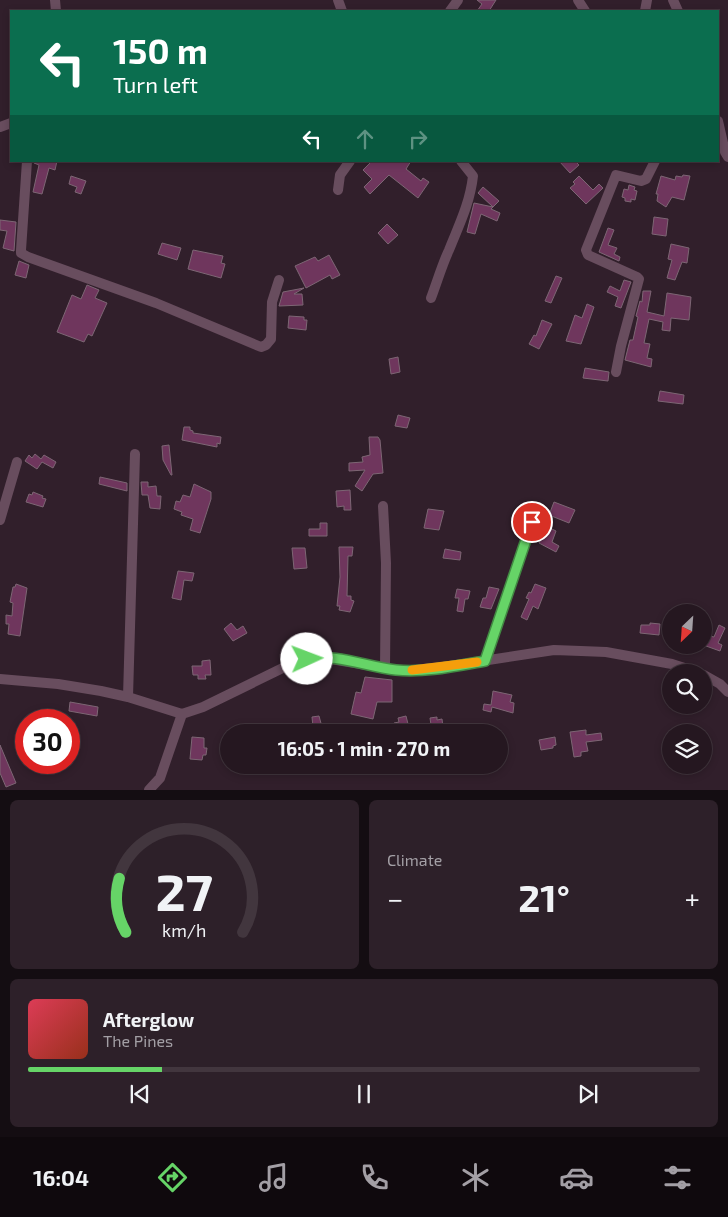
<!DOCTYPE html>
<html lang="en">
<head>
<meta charset="utf-8">
<style>
	body { margin:0; font-family:"Exo 2",sans-serif; background:#2d2029; color:#f1f3f6; height:100vh; display:flex; flex-direction:column; font-size:19px; white-space:nowrap }
	* { box-sizing:border-box; margin:0 }
	p { font-size:16px; color:#a39fa5 }
	.icon { flex:none; width:28px; height:28px; fill:none; stroke:currentColor; stroke-width:2; stroke-linecap:round; stroke-linejoin:round }
	.map { position:relative; height:790px; overflow:hidden }
	.side { display:flex; flex-direction:column; gap:10px; padding:10px; background:#140d12; flex:1 }
	.side>* { flex:none }
	.hud { position:absolute; left:10px; top:10px; width:709px; height:152px; border-radius:0px; box-shadow:0 2px 8px #0003,0 0 0 1px #42363e; background:#0b6e4f; color:#fff; overflow:hidden }
	.needle { width:32px; rotate:205deg }
	.fabs { position:absolute; left:662px; top:604px; display:grid; gap:10px }
	.fabs a { display:grid; place-items:center; width:50px; height:50px; border-radius:50%; background:#251720; box-shadow:0 2px 8px #0003,0 0 0 1px #42363e; font-size:25px }
	.speed { position:absolute; left:15px; top:709px; display:flex; gap:10px; font-size:25px; font-weight:700; text-align:center }
	.speed>* { display:grid; place-content:center; width:65px; height:65px; border-radius:50%; background:#251720; box-shadow:0 2px 8px #0003,0 0 0 1px #42363e; line-height:1 }
	.speed .limit { border:8px solid #d22; background:#fff; color:#111 }
	.pin { position:absolute; display:grid; place-items:center; width:42px; height:42px; color:#fff; margin:-21px; border:2px solid #fff; border-radius:50%; box-shadow:0 1px 5px #0007 }
	.me { position:absolute; width:55px; margin:-28px; rotate:88deg; stroke-linejoin:round; filter:drop-shadow(0 0 4px #0008) }
	.turn { display:flex; align-items:center; gap:18px; height:105px; padding:0 20px; font-size:22px }
	.turn .icon { width:65px; height:65px; stroke-width:2.5 }
	.turn b { display:block; font-size:35px; line-height:42px }
	.lanes { display:flex; align-items:center; height:48px; padding:0 20px; background:#0003; justify-content:center; gap:25px; direction:ltr }
	.lanes .off { opacity:.35 }
	.big { font-size:38px; font-weight:700; line-height:1.1 }
	.side .card { flex:1; display:flex; flex-direction:column; justify-content:center; gap:8px; min-width:0; padding:0 18px; border-radius:8px; background:#2d2029 }
	.side .dial { align-items:center; gap:0 }
	.dial svg { height:130px; overflow:visible; fill:none; stroke:#42363e; stroke-width:7; stroke-linecap:round; text-anchor:middle }
	.dial text { fill:#f1f3f6; stroke:none }
	.song { display:flex; align-items:center; gap:15px }
	.cover { width:60px; height:60px; border-radius:8px; background:linear-gradient(135deg,hsl(350 70% 55%),hsl(10 70% 35%)) }
	.played { height:5px; border-radius:2px; background:linear-gradient(90deg,#66d467 20%,#42363e 20%) }
	.keys { display:flex; justify-content:space-around; direction:ltr }
	.heat { display:flex; justify-content:space-between; align-items:center; font-size:28px; direction:ltr }
	.side .tiles { flex:1; display:grid; gap:10px; grid-template-columns:1fr 1fr }
	.card:last-child { grid-column:span 2 }
	.trip { position:absolute; left:220px; top:724px; width:288px; height:50px; border-radius:25px; background:#251720; box-shadow:0 2px 8px #0003,0 0 0 1px #42363e; font-weight:700; line-height:50px; text-align:center }
	.menu { display:flex; height:80px; justify-content:space-around; align-items:center; background:#0f090d; color:#a39fa5 }
	.menu .icon { width:35px; height:35px }
	.menu .active { color:#66d467 }
	.menu b { font-size:22px; color:#f1f3f6 }
	.map>svg:first-child { display:block }
</style>
</head>
<body>
<div class="map">
<svg width="728" height="790" viewBox="0 0 728 790">
	<rect width="100%" height="100%" fill="#311f2b"/>
	<path fill="#6f365d" stroke="#7d6674" d="M477 0H496L489 11H477L482 4Z
		M34 161H57L55 170 49 168 42 194 33 192 39 165 34 163Z
		M372 161H411L406 169 421 181 423 178 429 182 418 198 389 175 370 194 364 187 372 179 363 170Z
		M559 161H575L579 165 570 173Z
		M683 175 690 176 684 200 672 197 666 207 657 201 658 194H656L661 176 675 180 676 176 682 177Z
		M71 176 86 181 81 194 75 192 77 187 69 184Z
		M579 176 593 190 599 184 603 188 586 204 570 188 575 184 573 182Z
		M629 185 635 187 634 190 637 191 635 200 631 199V202L625 201V198L622 197 624 189 628 190Z
		M483 187 499 201 493 207 478 193Z
		M474 203 493 207 491 209 500 213 497 221 481 214 475 234 467 232Z
		M654 217 668 219 666 236 652 234Z
		M0 220 16 222 14 251 3 248 7 231 0 230Z
		M387 224 398 235 388 244 378 233Z
		M608 228 614 230 608 245 617 248 614 254 620 257 619 261 599 252Z
		M162 243 181 248 177 260 158 254Z
		M671 244 689 248 687 263 682 262 675 280 667 278 672 260 668 259Z
		M193 250 223 256 221 263 225 264 221 278 188 269Z
		M329 255 340 275 332 279 330 275 306 288 295 266 315 257 318 261Z
		M19 261 29 265 26 278 15 275Z
		M556 276 562 278 551 303 545 301Z
		M624 280 631 282 621 308 615 306 618 297 607 292 610 286 620 291Z
		M87 285 99 290 95 298 107 303 92 336 88 334 84 342 57 332 72 295 81 299Z
		M304 288 294 294H302L303 305 279 306 283 292Z
		M643 291H651L647 312 664 316 667 293 691 297 689 320 671 318 670 331 662 330 663 322 649 319 644 343 650 344 647 358 652 359 651 367 625 360 630 340H633L638 317 636 316 640 301 642 302Z
		M587 304 594 307 581 344 566 341 575 315 582 318Z
		M289 316 304 317V320H307L306 330 288 328Z
		M542 320 552 324 539 349 529 344 534 335 536 336Z
		M398 357 400 372 391 374 389 359Z
		M585 368 609 372 608 381 583 378Z
		M660 391 684 395 683 404 658 401Z
		M398 415 410 418 407 428 395 426Z
		M184 427H190V430L193 431V433L221 437 220 444 217 443V447L182 440Z
		M369 437H378L380 440 383 473 373 474 362 491 355 486 365 470 349 471V463L363 462 362 457 370 455Z
		M169 445 172 475H171L163 460 162 446Z
		M35 454 41 459 44 455 56 462 53 468 42 462 37 469 25 461 29 455 32 458Z
		M100 477 127 483V491L99 484Z
		M141 482H148V487L156 486 157 496H161L160 509 150 508 148 495H142Z
		M194 484 211 492V499L200 533 190 530 193 519 181 515 182 512 174 509 176 501 180 502 183 495 190 497Z
		M350 490 351 510H344V506L337 507 336 491Z
		M33 492 43 496 42 498 46 499 43 507 26 502 29 494 32 495Z
		M554 502 575 510 569 523 549 515Z
		M428 509 444 511 439 530 424 528Z
		M320 523H327V536H309V529H320Z
		M550 528 556 531 552 542 559 546 556 552 539 543 545 532 547 533Z
		M339 547H353L352 556H348L347 596H351V600L354 601 350 612 339 610 340 606H337L340 577Z
		M292 548H305L307 568 294 569Z
		M445 549 461 552 460 560 443 558Z
		M178 571 194 573 192 581 184 580 181 600 172 598Z
		M16 584 27 588 20 636 8 634 9 624H6V615L12 616 13 603 10 602 13 587H15Z
		M535 584 546 588 538 609 533 606 527 620 521 617 529 599 526 598 529 592 531 593Z
		M489 587 499 589 491 609 480 607 483 598H486Z
		M457 589 470 591 468 599H465L463 612 457 611 459 598H455Z
		M231 623 237 630 243 626 247 633 233 641 224 629Z
		M650 623 660 624 659 635 640 633 641 625H650Z
		M719 625 725 628 718 643 722 645 720 651 706 646 710 636 714 637Z
		M210 660 211 675H205L206 679H198V675H193L192 666H202V661Z
		M365 677 392 680V702H377L373 719 351 714 356 692 361 693Z
		M493 691 512 695 510 702 514 703 513 713 492 707 491 712 483 710 484 704 491 705Z
		M70 702 98 707 97 716 69 711Z
		M319 716 322 727H325V732H303V726L313 727 312 717Z
		M406 716 410 732H401L400 729 396 730 394 723 399 722 398 718Z
		M437 717V720L442 719 443 727 438 728 439 732H432L430 718Z
		M586 730V735L601 733 602 740 586 742 588 751 581 752V756L574 757 570 732Z
		M192 737 204 738V748H207L206 755H203L202 760 190 759Z
		M555 737 556 745 553 746V748L541 750 539 740Z
		M0 745 16 783 6 787 0 773Z"/>
	<g fill="none" stroke-linecap="round" stroke-linejoin="round">
		<path stroke="#684d5e" stroke-width="10" d="M55 0 56 11
			M338 0 342 11
			M578 0 585 11
			M673 0 678 11
			M450 11 458 0
			M645 11 647 0
			M718 121 725 152 728 157
			M0 127 11 123
			M27 161 21 250V253L28 257 156 303 261 347 266 345 271 339 272 302 279 280
			M338 190 340 175 350 161
			M431 298C437 282 442 265 449 250 459 225 470 203 473 176L461 161
			M616 372 621 346 639 279 637 277 588 255 586 250 616 175 641 181 646 179 655 161
			M383 506 386 563 385 668
			M0 520 17 462
			M485 661 532 523
			M704 675 720 684 728 692
			M0 679 58 684 101 691 128 697 182 714 203 707 295 662 319 657 396 670H413L443 667 554 650 581 651 606 652 672 664 697 672
			M128 697 135 454
			M149 790 160 778 182 714"/>
	</g>
	<g fill="none" stroke-linecap="round" stroke-linejoin="round">
		<g stroke="#428a43" stroke-width="12">
			<path id="route" d="M307 659C336 653 367 667 396 670 425 673 456 666 485 661L532 522"/>
		</g>
		<use href="#route" stroke="#66d467" stroke-width="9"/>
		<path stroke="#f59e0b" stroke-width="9" d="M412 670 477 662"/>
	</g>
</svg>
<div class="fabs">
<a><svg class="needle" viewBox="-14 -14 28 28"><path d="M0-13l5 13h-10z" fill="#e53935"/><path d="M0 13l5-13h-10z" fill="#a39fa5"/></svg></a>
<a><svg class="icon" aria-label="search" viewBox="0 0 24 24"><circle cx="10" cy="10" r="6"/><path d="M15 15l6 6"/></svg></a>
<a><svg class="icon" aria-label="layers" viewBox="0 0 24 24"><path d="M12 4l9 5-9 5-9-5zM3 14l9 5 9-5"/></svg></a>
</div>
<div class="speed"><div class="limit">30</div></div>
<div class="pin" style="left:532px;top:522px;background:#d93025"><svg class="icon" aria-label="arrive" viewBox="0 0 24 24"><path d="M6 21V4h12l-3 4 3 4H6"/></svg></div>
<svg class="me" style="left:307px;top:659px" viewBox="-20 -20 40 40"><circle r="19" fill="#fff"/><path d="M0-13L10 11 0 6-10 11z" fill="#66d467"/></svg>
<div class="trip">16:05 · 1 min · 270 m</div>
<div class="hud">
<div class="turn"><svg class="icon" aria-label="left" viewBox="0 0 24 24"><path d="M17 20v-9H6M10 6l-5 5 5 5"/></svg><div><b>150 m</b>Turn left</div></div>
<div class="lanes"><svg class="icon" aria-label="left" viewBox="0 0 24 24"><path d="M17 20v-9H6M10 6l-5 5 5 5"/></svg><svg class="icon off" aria-label="ahead" viewBox="0 0 24 24"><path d="M12 20V5M6 11l6-6 6 6"/></svg><svg class="icon off" aria-label="right" viewBox="0 0 24 24"><path d="M7 20v-9h11M14 6l5 5-5 5"/></svg></div>
</div>
</div>
<section class="side">
<div class="tiles">
<div class="card dial"><svg viewBox="0 0 100 80">
<path d="M14 69A42 42 0 1 1 86 69"/>
<path d="M14 69A42 42 0 0 1 10 36" stroke="#66d467"/>
<text x="50" y="56" font-size="32" font-weight="700">27</text>
<text x="50" y="72" font-size="11">km/h</text>
</svg></div>
<div class="card"><p>Climate</p>
<div class="heat"><a>−</a><b class="big">21°</b><a>+</a></div>
</div>
<div class="card">
<div class="song"><i class="cover"></i><div><b>Afterglow</b><p>The Pines</p></div></div>
<div class="played"></div>
<div class="keys"><svg class="icon" aria-label="previous" viewBox="0 0 24 24"><path d="M18 5L8 12l10 7zM5 5v14"/></svg><svg class="icon" aria-label="pause" viewBox="0 0 24 24"><path d="M8 5v14M16 5v14"/></svg><svg class="icon" aria-label="next" viewBox="0 0 24 24"><path d="M6 5l10 7-10 7zM19 5v14"/></svg></div>
</div>
</div>
</section>
<nav class="menu">
<b>16:04</b>
<svg class="icon active" aria-label="directions" viewBox="0 0 24 24"><path d="M12 3l9 9-9 9-9-9zM9 14v-3h6M13 9l2 2-2 2"/></svg>
<svg class="icon" aria-label="music" viewBox="0 0 24 24"><path d="M9 18V5l10-2v13"/><circle cx="6" cy="18" r="3"/><circle cx="16" cy="16" r="3"/></svg>
<svg class="icon" aria-label="phone" viewBox="0 0 24 24"><path d="M5 4h4l2 5-3 2q2 4 5 5l2-3 5 2v4C11 20 4 13 5 4z"/></svg>
<svg class="icon" aria-label="climate" viewBox="0 0 24 24"><path d="M12 3v18M4 7l16 10M4 17L20 7"/></svg>
<svg class="icon" aria-label="car" viewBox="0 0 24 24"><path d="M5 17H2v-5l4-1 3-4h7l3 4 3 1v5h-3M9 17h6M6 11h13"/><circle cx="7" cy="17" r="2"/><circle cx="17" cy="17" r="2"/></svg>
<svg class="icon" aria-label="filters" viewBox="0 0 24 24"><path d="M4 7h16M4 17h16"/><circle cx="9" cy="7" r="2"/><circle cx="15" cy="17" r="2"/></svg>
</nav>
</body>
</html>
